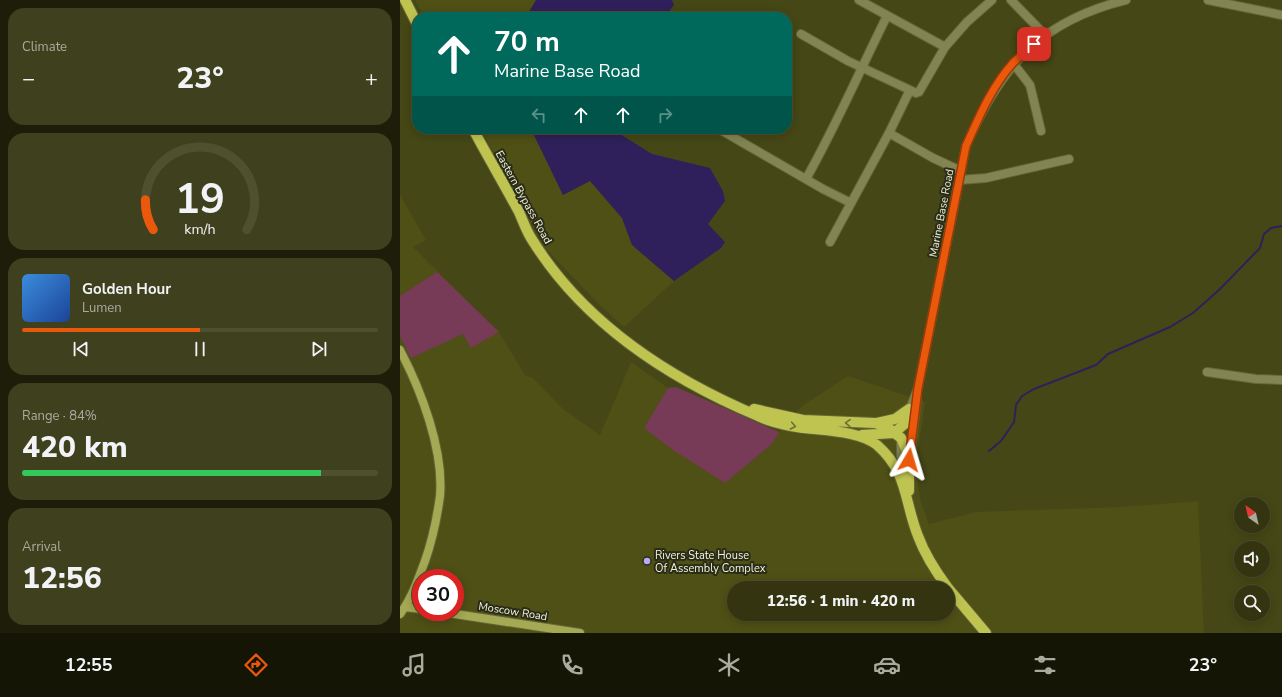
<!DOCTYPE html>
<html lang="en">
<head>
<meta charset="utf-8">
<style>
	body { margin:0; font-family:"Nunito Sans",sans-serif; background:#3f401e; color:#f1f3f6; height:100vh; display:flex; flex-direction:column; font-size:15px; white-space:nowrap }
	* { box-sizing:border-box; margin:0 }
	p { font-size:13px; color:#a9ab9f }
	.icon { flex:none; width:22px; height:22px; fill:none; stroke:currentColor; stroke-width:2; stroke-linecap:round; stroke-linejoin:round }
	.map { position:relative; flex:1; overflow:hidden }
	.details { display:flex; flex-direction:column; gap:8px; padding:8px; background:#1d1d09; width:400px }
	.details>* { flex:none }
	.top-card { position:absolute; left:12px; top:12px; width:380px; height:122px; border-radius:16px; box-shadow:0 2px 10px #0003,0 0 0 1px #4e5030; background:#00695c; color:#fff; overflow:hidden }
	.needle { width:26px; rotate:326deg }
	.controls { position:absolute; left:834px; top:497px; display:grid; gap:8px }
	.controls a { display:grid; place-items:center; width:36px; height:36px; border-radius:50%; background:#343510; box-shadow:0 2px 10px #0003,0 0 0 1px #4e5030; font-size:20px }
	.speed { position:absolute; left:12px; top:569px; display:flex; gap:8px; font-size:20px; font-weight:700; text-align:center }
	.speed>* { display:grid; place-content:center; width:52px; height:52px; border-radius:50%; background:#343510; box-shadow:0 2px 10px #0003,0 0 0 1px #4e5030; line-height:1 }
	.speed .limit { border:6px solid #d22; background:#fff; color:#111 }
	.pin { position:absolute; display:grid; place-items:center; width:34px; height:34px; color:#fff; margin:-17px; border-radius:8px; box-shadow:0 2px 6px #0006 }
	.me { position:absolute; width:44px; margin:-22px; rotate:7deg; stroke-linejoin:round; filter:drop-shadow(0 0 3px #0008) }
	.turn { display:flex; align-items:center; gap:14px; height:84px; padding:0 16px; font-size:18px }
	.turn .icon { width:52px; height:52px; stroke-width:2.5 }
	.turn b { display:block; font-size:28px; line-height:34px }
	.lanes { display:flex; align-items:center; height:38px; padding:0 16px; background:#0003; justify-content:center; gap:20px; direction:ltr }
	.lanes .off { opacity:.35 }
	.big { font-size:30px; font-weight:800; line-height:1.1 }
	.details .widget { flex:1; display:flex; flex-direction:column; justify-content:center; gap:6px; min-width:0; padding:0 14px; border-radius:16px; background:#3f401e }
	.details .dial { align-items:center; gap:0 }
	.dial svg { height:104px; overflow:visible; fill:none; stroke:#4e5030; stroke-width:7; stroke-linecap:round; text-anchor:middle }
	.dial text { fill:#f1f3f6; stroke:none }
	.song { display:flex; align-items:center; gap:12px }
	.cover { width:48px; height:48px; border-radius:6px; background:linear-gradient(135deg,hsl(210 70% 55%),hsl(220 70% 35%)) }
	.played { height:4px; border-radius:2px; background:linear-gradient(90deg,#ea580c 50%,#4e5030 50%) }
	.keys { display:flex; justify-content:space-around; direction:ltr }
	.heat { display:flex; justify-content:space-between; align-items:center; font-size:22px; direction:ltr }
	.charge { height:6px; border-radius:3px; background:linear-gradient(90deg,#34c759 84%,#4e5030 0) }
	.trip { position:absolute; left:327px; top:581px; width:228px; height:40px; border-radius:20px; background:#343510; box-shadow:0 2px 10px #0003,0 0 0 1px #4e5030; font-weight:800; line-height:40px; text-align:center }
	.dock { display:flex; height:64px; justify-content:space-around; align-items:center; background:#151506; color:#a9ab9f }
	.dock .icon { width:28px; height:28px }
	.dock .current { color:#ea580c }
	.dock b { font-size:18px; color:#f1f3f6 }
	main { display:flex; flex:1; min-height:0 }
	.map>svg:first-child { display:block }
</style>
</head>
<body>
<main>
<section class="details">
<div class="widget"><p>Climate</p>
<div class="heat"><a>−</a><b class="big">23°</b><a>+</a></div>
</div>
<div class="widget dial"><svg viewBox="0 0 100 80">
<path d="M14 69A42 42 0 1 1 86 69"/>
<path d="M14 69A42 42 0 0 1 8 46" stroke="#ea580c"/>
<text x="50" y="56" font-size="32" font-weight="700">19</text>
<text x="50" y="72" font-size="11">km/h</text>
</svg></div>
<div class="widget">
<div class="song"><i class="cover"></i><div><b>Golden Hour</b><p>Lumen</p></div></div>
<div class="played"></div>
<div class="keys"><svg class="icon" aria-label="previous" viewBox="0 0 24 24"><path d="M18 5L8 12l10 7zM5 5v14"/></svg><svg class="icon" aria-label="pause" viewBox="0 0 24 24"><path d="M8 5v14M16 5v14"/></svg><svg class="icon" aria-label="next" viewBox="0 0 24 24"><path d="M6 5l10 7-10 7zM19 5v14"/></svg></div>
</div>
<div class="widget"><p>Range · 84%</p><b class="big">420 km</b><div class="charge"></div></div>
<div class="widget"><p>Arrival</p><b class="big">12:56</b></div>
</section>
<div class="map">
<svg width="882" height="633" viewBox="0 0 882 633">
	<rect width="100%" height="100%" fill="#464716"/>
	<path fill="#4e5015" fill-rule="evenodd" d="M15 0H136L126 17H24Z
		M81 129H131L163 195 190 181 222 218 232 245 274 281 224 327 201 306 144 247Z
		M0 195 26 240 13 247 99 332 125 375 133 378 163 409 200 435 231 362 268 388 276 387 379 432 402 406 448 376 525 402 516 465 520 499 529 524 576 512 721 507 798 501 804 633H0ZM21 578H55V612H21ZM334 588H548V614H334Z"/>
	<path fill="#773a57" d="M37 272 99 332 71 348 63 334 11 358 0 336V296Z
		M276 387 379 432 373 443 325 483 273 450 244 428 268 388Z"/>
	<path fill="#2f205b" d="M136 0H272L274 5 265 17H126Z
		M131 129H212L252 154 310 168 323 191 325 201 308 224 325 242 321 248 274 281 232 245 222 218 190 181 163 195Z"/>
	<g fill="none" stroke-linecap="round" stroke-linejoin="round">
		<path stroke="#2f205b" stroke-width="2" d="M589 451 601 441 614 422 616 405 622 396 634 389 696 365 708 354 770 327 793 313 819 290 860 248 864 234 871 228 882 226"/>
		<g stroke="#656639" stroke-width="10">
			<path id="street" d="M459 0 545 47 519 92 516 93 510 90
				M611 0 645 35
				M808 0 882 15
				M401 34 448 61 510 90 489 133 533 158 561 171
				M545 47 567 22 592 0
				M613 63 630 85 641 131
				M319 129 423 189 451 203
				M406 179C436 126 460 70 487 16
				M559 180 586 178 669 159
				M430 242 489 133
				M807 372 856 379 882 380
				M508 414 518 388 566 146C600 67 640 21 726 0
				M501 438V462L503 479
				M510 457 517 399"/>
		</g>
		<g stroke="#656639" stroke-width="10">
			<path id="secondary" d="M0 350C21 390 44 450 40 496 37 518 32 541 25 561 18 579 12 598 0 614
				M5 607 21 609
				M42 612 180 633"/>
		</g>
		<g stroke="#656639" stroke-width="12">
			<path id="primary" d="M5 0 17 24
				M73 129C88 157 104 184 119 212 123 221 126 230 131 238 183 323 268 378 358 416 368 421 380 424 391 426 415 431 458 429 477 445 508 472 504 501 518 536 525 555 536 572 548 588
				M354 409 403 420 475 423 487 427 501 438 506 449 509 460V491
				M477 423 495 419 509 409
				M462 435 494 433 514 416
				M548 588 586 633"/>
		</g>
		<use href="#street" stroke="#828551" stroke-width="8"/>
		<use href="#secondary" stroke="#a5a953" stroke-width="8"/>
		<use href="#primary" stroke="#bfc451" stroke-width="10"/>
	</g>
	<defs><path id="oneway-chevron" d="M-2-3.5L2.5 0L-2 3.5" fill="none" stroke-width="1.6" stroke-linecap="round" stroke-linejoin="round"/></defs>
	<g stroke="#6e7032">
		<use href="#oneway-chevron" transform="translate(448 423) rotate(-179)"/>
		<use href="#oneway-chevron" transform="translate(393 426) rotate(11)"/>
	</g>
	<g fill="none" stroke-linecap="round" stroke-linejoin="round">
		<g stroke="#983908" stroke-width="10">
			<path id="route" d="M509 460 518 388 566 146C579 117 592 86 613 63 620 56 627 50 634 44"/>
		</g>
		<use href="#route" stroke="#ea580c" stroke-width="7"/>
	</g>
	<circle fill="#b8abf7" stroke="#2b2c18" stroke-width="1.5" cx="247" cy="561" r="4"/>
	<g text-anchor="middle" stroke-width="4" stroke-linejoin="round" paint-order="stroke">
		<g font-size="11" fill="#f1f3d9" stroke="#2b2c18">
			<text transform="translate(124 197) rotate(61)" y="4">Eastern Bypass Road</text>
			<text transform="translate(541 213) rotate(-79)" y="4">Marine Base Road</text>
			<text transform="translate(113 611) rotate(9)" y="4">Moscow Road</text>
		</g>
		<g font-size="11" fill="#f1f3d9" stroke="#2b2c18" text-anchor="start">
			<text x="255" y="559">Rivers State House<tspan x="255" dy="13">Of Assembly Complex</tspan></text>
		</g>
	</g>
</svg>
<div class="controls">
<a><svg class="needle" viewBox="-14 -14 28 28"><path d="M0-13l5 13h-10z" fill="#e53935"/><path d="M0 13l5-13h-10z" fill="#a9ab9f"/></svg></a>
<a><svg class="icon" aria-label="sound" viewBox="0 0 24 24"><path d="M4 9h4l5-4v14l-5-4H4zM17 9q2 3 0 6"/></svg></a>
<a><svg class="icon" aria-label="search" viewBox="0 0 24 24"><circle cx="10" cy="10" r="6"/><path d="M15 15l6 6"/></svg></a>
</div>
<div class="speed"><div class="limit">30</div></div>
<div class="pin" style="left:634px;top:44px;background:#d93025"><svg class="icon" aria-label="arrive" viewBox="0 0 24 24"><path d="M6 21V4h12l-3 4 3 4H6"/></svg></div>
<svg class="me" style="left:509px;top:460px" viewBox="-20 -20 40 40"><path d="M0-17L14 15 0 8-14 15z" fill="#ea580c" stroke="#fff" stroke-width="4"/></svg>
<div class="trip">12:56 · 1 min · 420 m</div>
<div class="top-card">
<div class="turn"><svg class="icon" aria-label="ahead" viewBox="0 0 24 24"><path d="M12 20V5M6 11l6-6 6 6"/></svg><div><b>70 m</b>Marine Base Road</div></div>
<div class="lanes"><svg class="icon off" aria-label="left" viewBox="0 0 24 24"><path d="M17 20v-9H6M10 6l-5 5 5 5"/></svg><svg class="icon" aria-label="ahead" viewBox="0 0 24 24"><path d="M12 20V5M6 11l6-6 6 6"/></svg><svg class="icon" aria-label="ahead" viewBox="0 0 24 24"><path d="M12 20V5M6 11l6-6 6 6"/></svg><svg class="icon off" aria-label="right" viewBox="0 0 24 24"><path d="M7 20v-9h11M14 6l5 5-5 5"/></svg></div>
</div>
</div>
</main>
<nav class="dock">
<b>12:55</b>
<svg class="icon current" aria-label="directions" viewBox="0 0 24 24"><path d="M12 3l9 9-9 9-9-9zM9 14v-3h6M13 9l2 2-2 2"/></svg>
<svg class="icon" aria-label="music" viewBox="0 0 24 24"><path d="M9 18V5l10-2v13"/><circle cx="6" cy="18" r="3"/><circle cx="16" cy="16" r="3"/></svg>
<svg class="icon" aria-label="phone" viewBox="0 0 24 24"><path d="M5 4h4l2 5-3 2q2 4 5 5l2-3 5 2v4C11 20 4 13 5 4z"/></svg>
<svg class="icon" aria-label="climate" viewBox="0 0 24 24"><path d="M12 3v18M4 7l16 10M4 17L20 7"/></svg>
<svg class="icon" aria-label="car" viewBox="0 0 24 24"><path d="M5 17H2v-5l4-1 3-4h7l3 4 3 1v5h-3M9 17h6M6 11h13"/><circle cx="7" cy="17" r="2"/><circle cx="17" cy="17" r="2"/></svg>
<svg class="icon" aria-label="filters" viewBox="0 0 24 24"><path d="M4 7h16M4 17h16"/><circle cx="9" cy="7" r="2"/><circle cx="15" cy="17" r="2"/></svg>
<b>23°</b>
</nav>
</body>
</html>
